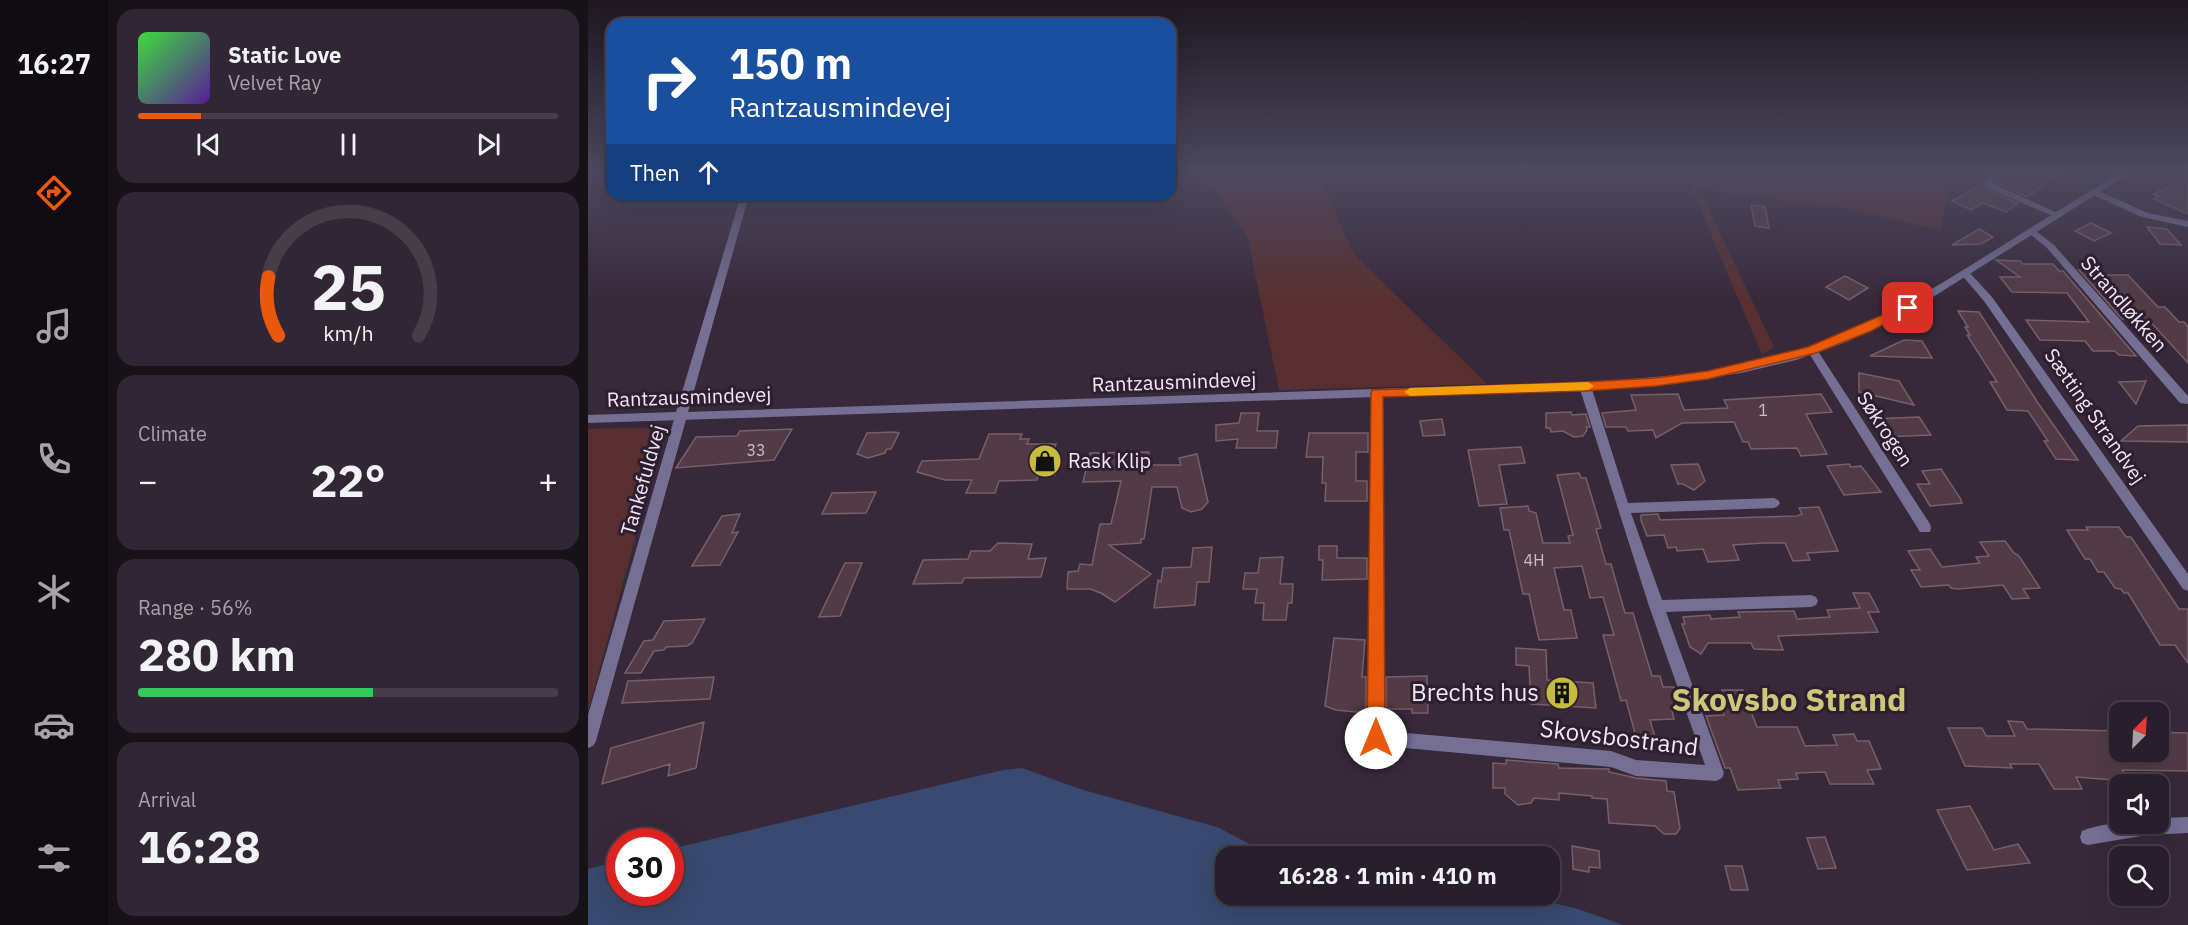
<!DOCTYPE html>
<html lang="en">
<head>
<meta charset="utf-8">
<style>
	body { margin:0; font-family:"IBM Plex Sans",sans-serif; background:#312734; color:#f1f3f6; height:100vh; display:flex; flex-direction:column; font-size:22px; white-space:nowrap }
	* { box-sizing:border-box; margin:0 }
	p { font-size:20px; color:#a5a2a9 }
	.icon { flex:none; width:33px; height:33px; fill:none; stroke:currentColor; stroke-width:2; stroke-linecap:round; stroke-linejoin:round }
	.map { position:relative; flex:1; overflow:hidden }
	.details { display:flex; flex-direction:column; gap:9px; padding:9px; background:#171118; width:480px }
	.details>* { flex:none }
	.top-card { position:absolute; left:18px; top:18px; width:570px; height:183px; border-radius:18px; box-shadow:0 6px 24px #0002,0 0 0 2px #453d48; background:#1a4fa0; color:#fff; overflow:hidden }
	.needle { width:39px; rotate:24deg }
	.controls { position:absolute; left:1521px; top:702px; display:grid; gap:12px }
	.controls a { display:grid; place-items:center; width:60px; height:60px; border-radius:12px; background:#291f2c; box-shadow:0 6px 24px #0002,0 0 0 2px #453d48; font-size:30px }
	.speed { position:absolute; left:18px; top:828px; display:flex; gap:12px; font-size:30px; font-weight:700; text-align:center }
	.speed>* { display:grid; place-content:center; width:78px; height:78px; border-radius:50%; background:#291f2c; box-shadow:0 6px 24px #0002,0 0 0 2px #453d48; line-height:1 }
	.speed .limit { border:9px solid #d22; background:#fff; color:#111 }
	.pin { position:absolute; display:grid; place-items:center; width:51px; height:51px; color:#fff; margin:-26px; border-radius:12px; box-shadow:0 3px 9px #0006 }
	.me { position:absolute; width:66px; margin:-33px; rotate:0deg; stroke-linejoin:round; filter:drop-shadow(0 0 4px #0008) }
	.turn { display:flex; align-items:center; gap:21px; height:126px; padding:0 24px; font-size:27px }
	.turn .icon { width:78px; height:78px; stroke-width:2.5 }
	.turn b { display:block; font-size:42px; line-height:51px }
	.then { display:flex; align-items:center; height:57px; padding:0 24px; background:#0003; gap:12px; font-size:22px }
	.big { font-size:45px; font-weight:700; line-height:1.1 }
	.details .widget { flex:1; display:flex; flex-direction:column; justify-content:center; gap:9px; min-width:0; padding:0 21px; border-radius:18px; background:#312734 }
	.details .dial { align-items:center; gap:0 }
	.dial svg { height:156px; overflow:visible; fill:none; stroke:#453d48; stroke-width:7; stroke-linecap:round; text-anchor:middle }
	.dial text { fill:#f1f3f6; stroke:none }
	.song { display:flex; align-items:center; gap:18px }
	.cover { width:72px; height:72px; border-radius:9px; background:linear-gradient(135deg,hsl(120 70% 55%),hsl(270 70% 35%)) }
	.played { height:6px; border-radius:3px; background:linear-gradient(90deg,#ea580c 15%,#453d48 15%) }
	.keys { display:flex; justify-content:space-around; direction:ltr }
	.heat { display:flex; justify-content:space-between; align-items:center; font-size:33px; direction:ltr }
	.charge { height:9px; border-radius:4px; background:linear-gradient(90deg,#34c759 56%,#453d48 0) }
	.trip { position:absolute; left:627px; top:846px; width:345px; height:60px; border-radius:18px; background:#291f2c; box-shadow:0 6px 24px #0002,0 0 0 2px #453d48; font-weight:700; line-height:60px; text-align:center }
	main { display:flex; flex:1; min-height:0 }
	.menu { display:flex; flex-direction:column; width:108px; justify-content:space-around; align-items:center; background:#100c12; color:#a5a2a9 }
	.menu .icon { width:42px; height:42px }
	.menu .on { color:#ea580c }
	.menu b { font-size:27px; color:#f1f3f6 }
	.map>svg:first-child { display:block }
</style>
</head>
<body>
<main>
<nav class="menu">
<b>16:27</b>
<svg class="icon on" aria-label="directions" viewBox="0 0 24 24"><path d="M12 3l9 9-9 9-9-9zM9 14v-3h6M13 9l2 2-2 2"/></svg>
<svg class="icon" aria-label="music" viewBox="0 0 24 24"><path d="M9 18V5l10-2v13"/><circle cx="6" cy="18" r="3"/><circle cx="16" cy="16" r="3"/></svg>
<svg class="icon" aria-label="phone" viewBox="0 0 24 24"><path d="M5 4h4l2 5-3 2q2 4 5 5l2-3 5 2v4C11 20 4 13 5 4z"/></svg>
<svg class="icon" aria-label="climate" viewBox="0 0 24 24"><path d="M12 3v18M4 7l16 10M4 17L20 7"/></svg>
<svg class="icon" aria-label="car" viewBox="0 0 24 24"><path d="M5 17H2v-5l4-1 3-4h7l3 4 3 1v5h-3M9 17h6M6 11h13"/><circle cx="7" cy="17" r="2"/><circle cx="17" cy="17" r="2"/></svg>
<svg class="icon" aria-label="filters" viewBox="0 0 24 24"><path d="M4 7h16M4 17h16"/><circle cx="9" cy="7" r="2"/><circle cx="15" cy="17" r="2"/></svg>
</nav>
<section class="details">
<div class="widget">
<div class="song"><i class="cover"></i><div><b>Static Love</b><p>Velvet Ray</p></div></div>
<div class="played"></div>
<div class="keys"><svg class="icon" aria-label="previous" viewBox="0 0 24 24"><path d="M18 5L8 12l10 7zM5 5v14"/></svg><svg class="icon" aria-label="pause" viewBox="0 0 24 24"><path d="M8 5v14M16 5v14"/></svg><svg class="icon" aria-label="next" viewBox="0 0 24 24"><path d="M6 5l10 7-10 7zM19 5v14"/></svg></div>
</div>
<div class="widget dial"><svg viewBox="0 0 100 80">
<path d="M14 69A42 42 0 1 1 86 69"/>
<path d="M14 69A42 42 0 0 1 9 39" stroke="#ea580c"/>
<text x="50" y="56" font-size="32" font-weight="700">25</text>
<text x="50" y="72" font-size="11">km/h</text>
</svg></div>
<div class="widget"><p>Climate</p>
<div class="heat"><a>−</a><b class="big">22°</b><a>+</a></div>
</div>
<div class="widget"><p>Range · 56%</p><b class="big">280 km</b><div class="charge"></div></div>
<div class="widget"><p>Arrival</p><b class="big">16:28</b></div>
</section>
<div class="map">
<svg width="1600" height="925" viewBox="0 0 1600 925">
	<rect width="100%" height="100%" fill="#37293a"/>
	<path fill="#582f30" d="M616 173H730L765 253 899 384 691 390 660 239Z
		M1097 173H1356L1359 195 1352 232 1339 227 1258 208 1111 189 1186 347 1174 355Z
		M77 427 0 712V429Z"/>
	<path fill="#384a6f" d="M434 768 492 789 629 827 685 856H638V896H937L990 909 1035 925H0V869L31 861 32 892H82L83 849 415 770Z"/>
	<path fill="#523b45" stroke="#785f6a" stroke-width="1.5" d="M1415 173H1473L1439 197 1408 182Z
		M1600 177V214L1566 199 1571 196 1565 194Z
		M1393 185 1394 188 1430 203 1418 212 1395 203 1383 210 1364 201Z
		M1163 205 1177 207 1181 228 1167 226Z
		M1503 223 1523 233 1506 241 1487 231Z
		M1559 227 1579 229 1593 245 1572 244Z
		M1391 229 1405 237 1393 244 1364 245Z
		M1408 260 1432 261 1435 264H1465L1471 271H1475L1548 356 1531 355 1527 351H1505L1497 341 1452 340 1438 320 1501 322 1479 293 1424 292 1412 277H1432Z
		M1491 270H1504L1508 275H1540L1570 307H1577L1591 322H1596L1600 327V363L1560 319H1534Z
		M1257 276 1280 288 1261 300 1238 287Z
		M1370 311 1391 312 1450 403 1490 460 1468 459 1456 441H1460L1440 411 1419 410 1402 382H1409L1379 335H1382L1377 327H1380Z
		M1316 340 1334 341 1344 358 1282 356Z
		M1271 373 1311 381 1326 405 1271 392Z
		M1558 381 1548 404 1531 382Z
		M1090 394 1096 410 1140 408 1136 400 1233 394 1244 412 1218 414 1239 454 1213 456 1209 448 1163 449 1160 442H1155L1146 422 1094 423 1068 438 1065 430 1040 431 1038 427H1018L1014 413 1048 410 1043 395Z
		M983 412 984 415 998 414 1002 427H998L999 430 995 436 986 437 975 431 963 432 962 428H958V413Z
		M653 413H671L669 431H690L688 448H648L650 439 628 441V425L651 423Z
		M1331 417 1343 435 1295 437 1285 419Z
		M854 419 857 435 835 436 832 421Z
		M1600 425V442L1533 441 1550 426Z
		M204 429 186 460 88 468 108 437 149 436 152 431Z
		M307 432 311 433 303 449H299L297 453 280 458 269 454 279 433Z
		M721 433H780V452H768V481H779V501H737L738 483H734L735 457H718Z
		M401 434H434L432 439H441L439 444H468L464 456H472L467 475H450L449 480 411 481 407 493H378L384 480H357L329 472 334 461 391 459Z
		M933 447 937 463 911 465 919 504 891 506 880 450Z
		M561 452 559 465H593L591 458 609 454 620 502 614 509 603 512 594 508 589 487H564L556 539H553V543L521 545 563 574 527 602 513 593 502 589H479L480 572 490 571 492 564 504 565 512 524H523L533 481 495 482 502 453Z
		M1110 464 1117 481 1106 490 1095 484H1090L1083 465Z
		M1261 464 1263 467 1273 466 1293 492 1256 495 1239 466Z
		M1353 469 1372 498 1374 503 1342 506 1329 484H1342L1334 471Z
		M991 473 993 478H998L1013 528 1008 529 1018 564H1023L1037 613H1045L1064 676H1072L1075 687H1086L1092 711H1084L1086 719 1062 720 1068 740 1049 741 1038 700 1033 701 1015 635H1026L1015 597 1002 598 994 566 966 568 976 610H983L989 638 951 640 941 594H935L921 530H916L912 508 940 506 941 511 948 513 955 543H982L980 536 985 535 969 475Z
		M288 492 278 513 234 514 244 493Z
		M1231 507 1250 551 1219 553 1222 560 1205 561 1197 543H1175L1145 545 1151 560 1120 562 1115 549 1089 551 1088 547 1080 548 1076 535 1059 536 1053 520V515L1070 514 1072 520 1209 516 1214 514 1211 508Z
		M152 514 144 533 150 532 132 565 104 566 134 516Z
		M1498 527H1531L1538 537H1543L1591 609H1600V663L1587 645H1572L1540 593H1536L1533 589 1527 588 1516 572H1510L1502 559H1497L1479 530H1500Z
		M1417 541 1426 553 1431 556 1452 588 1435 589 1441 598 1424 599 1415 585 1370 589 1363 588 1361 585 1333 587 1323 570H1332L1320 551 1342 549 1354 567 1392 563 1388 557 1401 556 1392 542Z
		M410 543 444 544 440 559 458 558 453 577 376 578 374 583 325 584 335 560 380 559 383 551H402Z
		M731 546H749V558H779V579L734 580 735 560H731Z
		M624 547 621 582H609L607 605 566 608 570 580 573 582 575 568 603 567 605 548Z
		M695 557 692 584H705L704 603H700L698 620H675L676 603H667L669 589H655L657 573H670L672 558Z
		M257 563H274L252 616 231 617Z
		M1265 593H1281L1291 612H1280L1290 632 1190 636 1195 650 1166 649 1163 643H1120L1113 654 1102 647 1094 624H1097L1095 617 1122 615 1123 619 1152 617 1150 612 1206 611 1209 619 1242 617 1239 610 1272 608Z
		M117 619 104 643 99 646 78 647 76 650 66 651 53 673H37L56 641 65 640 76 621Z
		M746 638 777 640 774 677H778V713L748 710 737 706Z
		M928 648 958 650 959 680 1005 683 1008 708 943 704 941 666 928 665Z
		M839 676 840 713H824V709H798V677Z
		M126 677 122 699 34 703 40 681Z
		M1134 690H1155L1169 727H1209L1217 746 1249 745 1245 735 1266 734 1269 741H1281L1293 769 1279 770 1286 784H1242L1237 772 1208 773 1210 779 1190 780 1193 788 1150 790 1142 768H1137L1118 716 1136 715 1131 702 1137 701Z
		M1420 721 1435 722 1439 729 1532 731V752H1570V732L1600 733V771L1534 770 1539 779H1536L1537 781 1488 777 1494 789H1466L1451 764H1422L1424 768 1377 766 1360 728H1394L1398 736H1427Z
		M116 722 108 768 80 776 82 764 14 784 23 748Z
		M918 760 970 764 971 768 1021 769V772L1048 778 1078 781 1079 791 1086 792 1092 828 1088 834H1076L1067 826 1021 823 1019 799 1004 798V796L971 793V800L946 798 943 803 930 805 917 794V788H905V763L918 764Z
		M1382 806 1406 850 1430 844 1442 863 1379 870 1349 810Z
		M1237 837 1248 868 1230 869 1219 838Z
		M984 846 1011 851 1012 868 1001 867V872L985 869Z
		M1137 866H1154L1160 890H1143Z"/>
	<g fill="none" stroke-linecap="round" stroke-linejoin="round">
		<path fill="#756f94" fill-rule="evenodd" d="M1404 173H1413L1404 183 1474 215 1470 218 1467 217 1395 186V182Z
			M1506 189 1560 213 1600 221V227L1554 217 1503 194V190Z
			M1444 228 1466 245 1600 396V404L1592 403 1460 249 1441 233 1439 231Z
			M1377 270 1380 271 1404 297 1600 574V591L1595 589 1396 301 1372 273Z
			M1224 347 1228 348 1342 524 1343 528 1342 532H1332L1219 350Z
			M997 382 1003 386 1040 503 1186 498 1190 500 1192 503 1190 506 1186 508 1043 513 1074 600 1223 595 1228 597 1230 601 1228 605 1223 607 1078 612 1136 773 1134 778 1128 781 1048 776 1023 767 796 746 794 761 788 764 782 761 780 756 783 393 789 389 795 393 796 731 1023 751 1048 760 1117 765 1061 606 991 386Z
			M93 412 99 416 8 741 5 746 0 748V715L87 416Z
			M1600 817V833L1559 835 1500 845 1494 843 1492 837 1494 831C1518 821 1545 824 1570 824V818Z"/>
		<path fill="#756f94" fill-rule="evenodd" d="M1532 173H1542L1337 302 1261 341 1208 360 1153 373 1075 384 997 390 0 423V415L88 412 153 195H161L100 412 997 382C1075 377 1155 372 1229 345 1293 322 1351 285 1409 249 1450 223 1491 198 1532 173Z"/>
	</g>
	<linearGradient id="sky" x2="0" y2="1"><stop stop-color="#1e1720"/><stop offset="0.57" stop-color="#4d4960"/><stop offset="1" stop-color="#4d4960" stop-opacity="0"/></linearGradient>
	<rect width="1600" height="302" fill="url(#sky)"/>
	<path fill="#ea580c" stroke="#983908" stroke-width="1.5" d="M1320 304 1324 305V310L1283 331 1228 353 1120 379 1068 386 997 391 795 397 797 738 794 744 788 746 782 744 779 738 783 393 784 390 997 382 1068 378 1120 371 1220 347Z"/>
	<path fill="#f59e0b" d="M1000 382 1006 386 1000 390 822 396 816 392 822 388Z"/>
	<defs>
		<g id="shop-disc" transform="scale(1.725)"><circle r="9.5" fill="#c6bc3c" stroke="#2d1f30"/><path d="M-5-2.5h2.3a2.7 3.5 0 0 1 5.4 0H5L5.5 6h-11ZM-1.5-2.5h3a1.5 2.3 0 0 0-3 0Z" fill="#111"/></g>
		<g id="building-disc" transform="scale(1.725)"><circle r="9.5" fill="#c6bc3c" stroke="#2d1f30"/><path d="M-4-6H4V6H1V3H-1V6H-4ZM-2.5-4.3h1.7v1.8h-1.7ZM.8-4.3h1.7v1.8H.8ZM-2.5-1h1.7V.8h-1.7ZM.8-1h1.7V.8H.8Z" fill="#111"/></g>
	</defs>
	<g fill-rule="evenodd">
		<use href="#shop-disc" x="457" y="461"/>
		<use href="#building-disc" x="974" y="693"/>
	</g>
	<g text-anchor="middle" stroke-width="6" stroke-linejoin="round" paint-order="stroke">
		<g font-size="16" fill="#cabdc8">
			<text x="1175" y="416">1</text>
			<text x="168" y="456">33</text>
			<text x="946" y="566">4H</text>
		</g>
		<g font-size="20" fill="#f2e8f3" stroke="#2d1f30">
			<text transform="translate(1536 304) rotate(49)" y="7">Strandløkken</text>
			<text transform="translate(586 382) rotate(-2)" y="7">Rantzausmindevej</text>
			<text transform="translate(101 397) rotate(-2)" y="7">Rantzausmindevej</text>
			<text transform="translate(1507 416) rotate(55)" y="7">Sætting Strandvej</text>
			<text transform="translate(1297 429) rotate(57)" y="7">Søkrogen</text>
			<text transform="translate(55 480) rotate(-74)" y="7">Tankefuldvej</text>
		</g>
		<g font-size="20" fill="#f2e8f3" stroke="#2d1f30" text-anchor="start">
			<text x="480" y="468">Rask Klip</text>
		</g>
		<g font-size="24" fill="#f2e8f3" stroke="#2d1f30" text-anchor="end">
			<text x="951" y="701">Brechts hus</text>
		</g>
		<g font-size="24" fill="#f2e8f3" stroke="#2d1f30">
			<text transform="translate(1031 738) rotate(7)" y="8">Skovsbostrand</text>
		</g>
		<g font-size="32" font-weight="bold" fill="#cdc779" stroke="#2d1f30">
			<text x="1201" y="711">Skovsbo Strand</text>
		</g>
	</g>
</svg>
<div class="controls">
<a><svg class="needle" viewBox="-14 -14 28 28"><path d="M0-13l5 13h-10z" fill="#e53935"/><path d="M0 13l5-13h-10z" fill="#a5a2a9"/></svg></a>
<a><svg class="icon" aria-label="sound" viewBox="0 0 24 24"><path d="M4 9h4l5-4v14l-5-4H4zM17 9q2 3 0 6"/></svg></a>
<a><svg class="icon" aria-label="search" viewBox="0 0 24 24"><circle cx="10" cy="10" r="6"/><path d="M15 15l6 6"/></svg></a>
</div>
<div class="speed"><div class="limit">30</div></div>
<div class="pin" style="left:1320px;top:308px;background:#d93025"><svg class="icon" aria-label="arrive" viewBox="0 0 24 24"><path d="M6 21V4h12l-3 4 3 4H6"/></svg></div>
<svg class="me" style="left:788px;top:738px" viewBox="-20 -20 40 40"><circle r="19" fill="#fff"/><path d="M0-13L10 11 0 6-10 11z" fill="#ea580c"/></svg>
<div class="trip">16:28 · 1 min · 410 m</div>
<div class="top-card">
<div class="turn"><svg class="icon" aria-label="right" viewBox="0 0 24 24"><path d="M7 20v-9h11M14 6l5 5-5 5"/></svg><div><b>150 m</b>Rantzausmindevej</div></div>
<div class="then">Then<svg class="icon" aria-label="ahead" viewBox="0 0 24 24"><path d="M12 20V5M6 11l6-6 6 6"/></svg></div>
</div>
</div>
</main>
</body>
</html>
